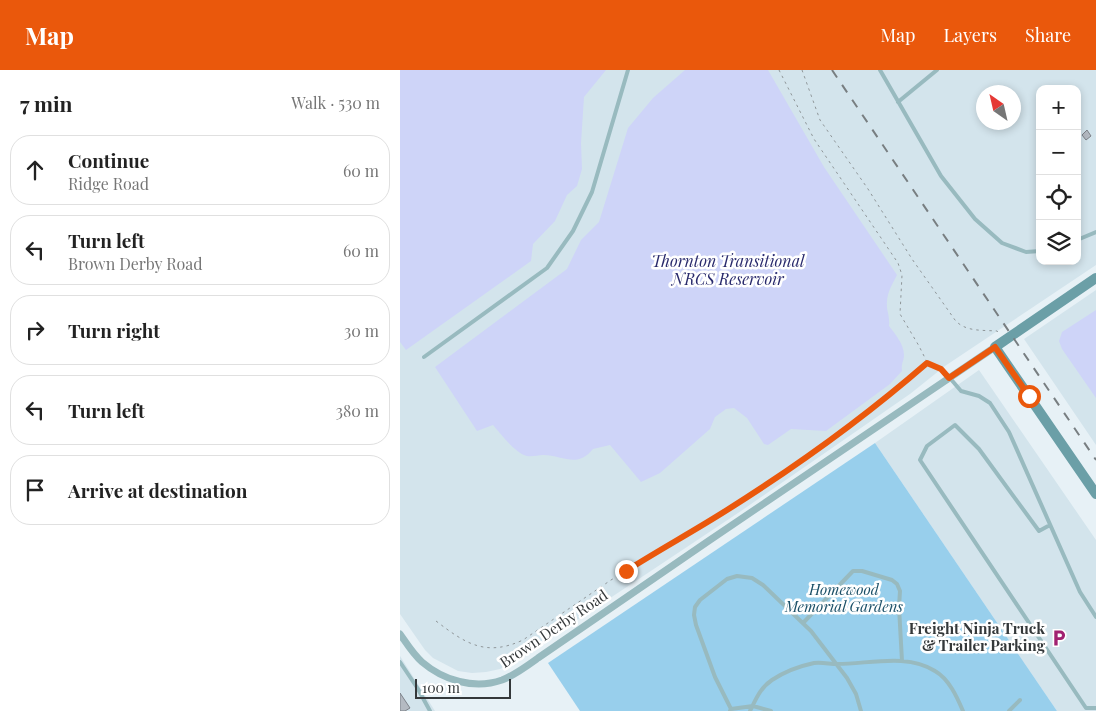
<!DOCTYPE html>
<html lang="en">
<head>
<meta charset="utf-8">
<style>
	:root { --surface:#fff; --page:#f2f2f2; --text:#222; --muted:#767676; --line:#e0e0e0; --accent:#ea580c }
	body { margin:0; font-family:"Playfair Display",serif; background:var(--page); color:var(--text) }
	.controls { position:absolute; right:15px; top:15px; display:grid; overflow:hidden; border-radius:10px; box-shadow:0 2px 8px #0003 }
	.controls button { width:45px; height:45px; display:grid; place-items:center; padding:0; border:0; border-bottom:1px solid var(--line); background:var(--surface); color:var(--text); font:25px sans-serif }
	.compass { position:absolute; left:576px; top:15px; width:45px; height:45px; border-radius:50%; background:var(--surface); box-shadow:0 2px 8px #0003; rotate:326deg }
	.scale { position:absolute; left:15px; bottom:12px; width:96px; box-sizing:border-box; padding-left:5px; border:2px solid #34383a; border-top:0; font-size:14px; line-height:18px; white-space:nowrap; color:#34383a; -webkit-text-stroke:4px #fff; paint-order:stroke }
	.stop { position:absolute; width:15px; height:15px; margin:-11px; border:4px solid #ea580c; border-radius:50%; background:#fff }
	.stop.end { background:#ea580c; border-color:#fff; box-shadow:0 1px 5px #0008 }
	.list { margin:0; padding:0; list-style:none }
	h2 { display:flex; justify-content:space-between; align-items:center; height:65px; margin:0; padding:0 20px; font-size:21px }
	h2 small { font-size:16px; font-weight:400; color:var(--muted) }
	.list li { display:grid; grid-template-columns:32px 1fr auto; gap:15px; align-items:center; box-sizing:border-box; height:70px; margin:0 10px 10px; padding:0 10px; border:1px solid var(--line); border-radius:20px }
	.list b { display:block; font-size:19px; white-space:nowrap }
	.list p { margin:0; font-size:16px; white-space:nowrap; color:var(--muted) }
	.list em { font-size:16px; font-style:normal; color:var(--muted) }
	.icon { flex:none; width:28px; height:28px; fill:none; stroke:currentColor; stroke-width:2; stroke-linecap:round; stroke-linejoin:round }
	.map { position:relative; flex:none; width:696px; height:641px; overflow:hidden }
	header { display:flex; align-items:center; gap:30px; box-sizing:border-box; height:70px; padding:0 25px; background:var(--accent); color:#fff }
	header strong { font-size:24px }
	nav { display:flex; gap:28px; margin-inline-start:auto; font-size:18px }
	main { display:flex }
	aside { flex:1; background:var(--surface) }
	.map>svg:first-child { display:block }
	.built { fill:#d3e4ec; fill-rule:evenodd }
	.green { fill:#98cfec }
	.water { fill:#ced4f8 }
	.building { fill:#b4bac2; stroke:#7d8289 }
	.lines { fill:none; stroke-linecap:round; stroke-linejoin:round }
	.path { stroke:#8f9699; stroke-width:1; stroke-dasharray:2.5 4; stroke-linecap:butt }
	.lane { stroke:#98babf; stroke-width:4 }
	.street { stroke:#98babf; stroke-width:7 }
	.secondary { stroke:#6b9fa7; stroke-width:10 }
	.rail { stroke:#787e81; stroke-width:2; stroke-dasharray:9 9; stroke-linecap:butt }
	.route { stroke:#ea580c; stroke-width:6 }
	.labels { text-anchor:middle; stroke-width:5; stroke-linejoin:round; paint-order:stroke }
	.park-label { font-size:15px; font-style:italic; fill:#1a4f67; stroke:#fff }
	.street-label { font-size:15px; fill:#34383a; stroke:#fff }
	.poi-label { font-size:15px; font-weight:bold; fill:#34383a; stroke:#fff; text-anchor:end }
	.water-label { font-size:16px; font-style:italic; fill:#292a6c; stroke:#fff }
</style>
</head>
<body>
<header>
<strong>Map</strong>
<nav><a>Map</a><a>Layers</a><a>Share</a></nav>
</header>
<main>
<aside>
<h2>7 min<small>Walk · 530 m</small></h2>
<ul class="list">
<li><svg class="icon" aria-label="ahead" viewBox="0 0 24 24"><path d="M12 20V5M6 11l6-6 6 6"/></svg><div><b>Continue</b><p>Ridge Road</p></div><em>60 m</em></li>
<li><svg class="icon" aria-label="left" viewBox="0 0 24 24"><path d="M17 20v-9H6M10 6l-5 5 5 5"/></svg><div><b>Turn left</b><p>Brown Derby Road</p></div><em>60 m</em></li>
<li><svg class="icon" aria-label="right" viewBox="0 0 24 24"><path d="M7 20v-9h11M14 6l5 5-5 5"/></svg><div><b>Turn right</b></div><em>30 m</em></li>
<li><svg class="icon" aria-label="left" viewBox="0 0 24 24"><path d="M17 20v-9H6M10 6l-5 5 5 5"/></svg><div><b>Turn left</b></div><em>380 m</em></li>
<li><svg class="icon" aria-label="arrive" viewBox="0 0 24 24"><path d="M6 21V4h12l-3 4 3 4H6"/></svg><div><b>Arrive at destination</b></div></li>
</ul>
</aside>
<div class="map">
<svg width="696" height="641" viewBox="0 0 696 641">
	<rect width="100%" height="100%" fill="#e7f1f6"/>
	<path class="built" d="M0,0H696V195L545,296L510,324L341,441L111,594L100,599L86,602L72,603L58,601L33,588L25,580L0,544ZM640,19H677V191H640ZM584,22H614V52H584Z
		M696,220V375L624,269Z
		M579,300L696,470V641H657L475,373Z
		M0,586L35,641H0Z"/>
	<path class="green" d="M475,373L657,641H180L148,593Z"/>
	<path class="water" d="M0,0H206L184,27L181,73L182,99L177,116L167,125L155,151L133,174L131,191L6,280L0,272Z
		M285,0H368L424,97L497,205C493,213 487,222 487,232C486,240 490,245 489,256C495,264 504,274 504,285C504,291 501,293 502,301L490,314L426,361L391,359L368,375L364,374L347,348L334,338L326,339L315,347L310,359L260,403L241,412L210,375L193,379C177,399 163,385 143,385C138,385 132,387 127,386C115,383 101,364 93,355L77,361L35,297L167,199L181,170L199,152L228,58L253,28Z
		M696,240V328L662,279L659,271L662,262Z"/>
	<path class="building" d="M687,60L691,66L686,70L682,65Z
		M0,623L10,638L5,641H0Z"/>
	<g class="lines">
		<path class="path" d="M379,0L414,69L498,193L502,205L500,244L519,276L527,292
			M402,0L420,50L468,119L512,189L555,250C565,262 583,260 597,261L600,264
			M36,551C66,574 86,587 123,570L211,510L327,440L371,411L477,336L527,293L541,299L545,303"/>
		<path class="lane" d="M480,0L541,106L575,149L602,173L626,182L640,181
			M498,32L537,0
			M677,170L696,162
			M24,287L147,198L173,161L192,122L228,0
			M549,307L561,321L579,326L590,333L609,362L680,522L696,547
			M650,455L639,461L579,379L555,355L527,376L520,390L686,638H696
			M403,553L453,501H462L492,510L497,514L500,521L499,537L502,591
			M0,592L18,619L30,641
			M330,641L331,639L353,636L371,641
			M332,641L315,607L296,555L294,545L295,537L300,530L327,509L337,506L352,508L363,515L411,561L447,608L456,624L461,641
			M350,641C356,629 360,618 372,610C384,602 400,596 414,593C422,592 430,594 437,594C469,594 507,583 535,601C549,609 557,627 563,641
			M609,641L620,630"/>
		<path class="street" d="M0,564C7,574 13,584 22,592C43,610 74,620 102,610C115,605 127,596 138,588L307,472L595,277"/>
		<path class="secondary" d="M696,208L595,277L696,424"/>
		<path class="rail" d="M432,0L696,390"/>
	</g>
	<g class="lines">
		<path class="route" d="M226,501C259,480 294,461 327,440C397,396 465,347 527,293L541,299L549,308L595,277L629,326"/>
	</g>
	<defs>
		<g id="parking-bare" transform="scale(1.35)"><path d="M-3.5-5.5H1a3.5 3.5 0 0 1 0 7H-1V5.5H-3.5ZM-1-3.4V-.6H.8a1.4 1.4 0 0 0 0-2.8Z" fill="#a12171" stroke="#fff" stroke-width="2.5" paint-order="stroke"/></g>
	</defs>
	<g fill-rule="evenodd">
		<use href="#parking-bare" x="659" y="568"/>
	</g>
	<g class="labels">
		<g class="park-label">
			<text x="444" y="525">Homewood<tspan x="444" dy="17">Memorial Gardens</tspan></text>
		</g>
		<g class="street-label">
			<text transform="translate(154 559) rotate(-34)" y="5">Brown Derby Road</text>
		</g>
		<g class="poi-label">
			<text x="645" y="564">Freight Ninja Truck<tspan x="645" dy="17">&amp; Trailer Parking</tspan></text>
		</g>
		<g class="water-label">
			<text x="328" y="197">Thornton Transitional<tspan x="328" dy="18">NRCS Reservoir</tspan></text>
		</g>
	</g>
</svg>
<div class="controls">
<button>+</button>
<button>−</button>
<button><svg class="icon" aria-label="locate" viewBox="0 0 24 24"><circle cx="12" cy="12" r="6"/><path d="M12 2v4M12 18v4M2 12h4M18 12h4"/></svg></button>
<button><svg class="icon" aria-label="layers" viewBox="0 0 24 24"><path d="M12 4l9 5-9 5-9-5zM3 14l9 5 9-5"/></svg></button>
</div>
<svg class="compass" viewBox="-18 -18 36 36"><path d="M0-13l5 13h-10z" fill="#e53935"/><path d="M0 13l5-13h-10z" fill="#767676"/></svg>
<div class="scale">100 m</div>
<div class="stop" style="left:629px;top:326px"></div>
<div class="stop end" style="left:226px;top:501px"></div>
</div>
</main>
</body>
</html>
